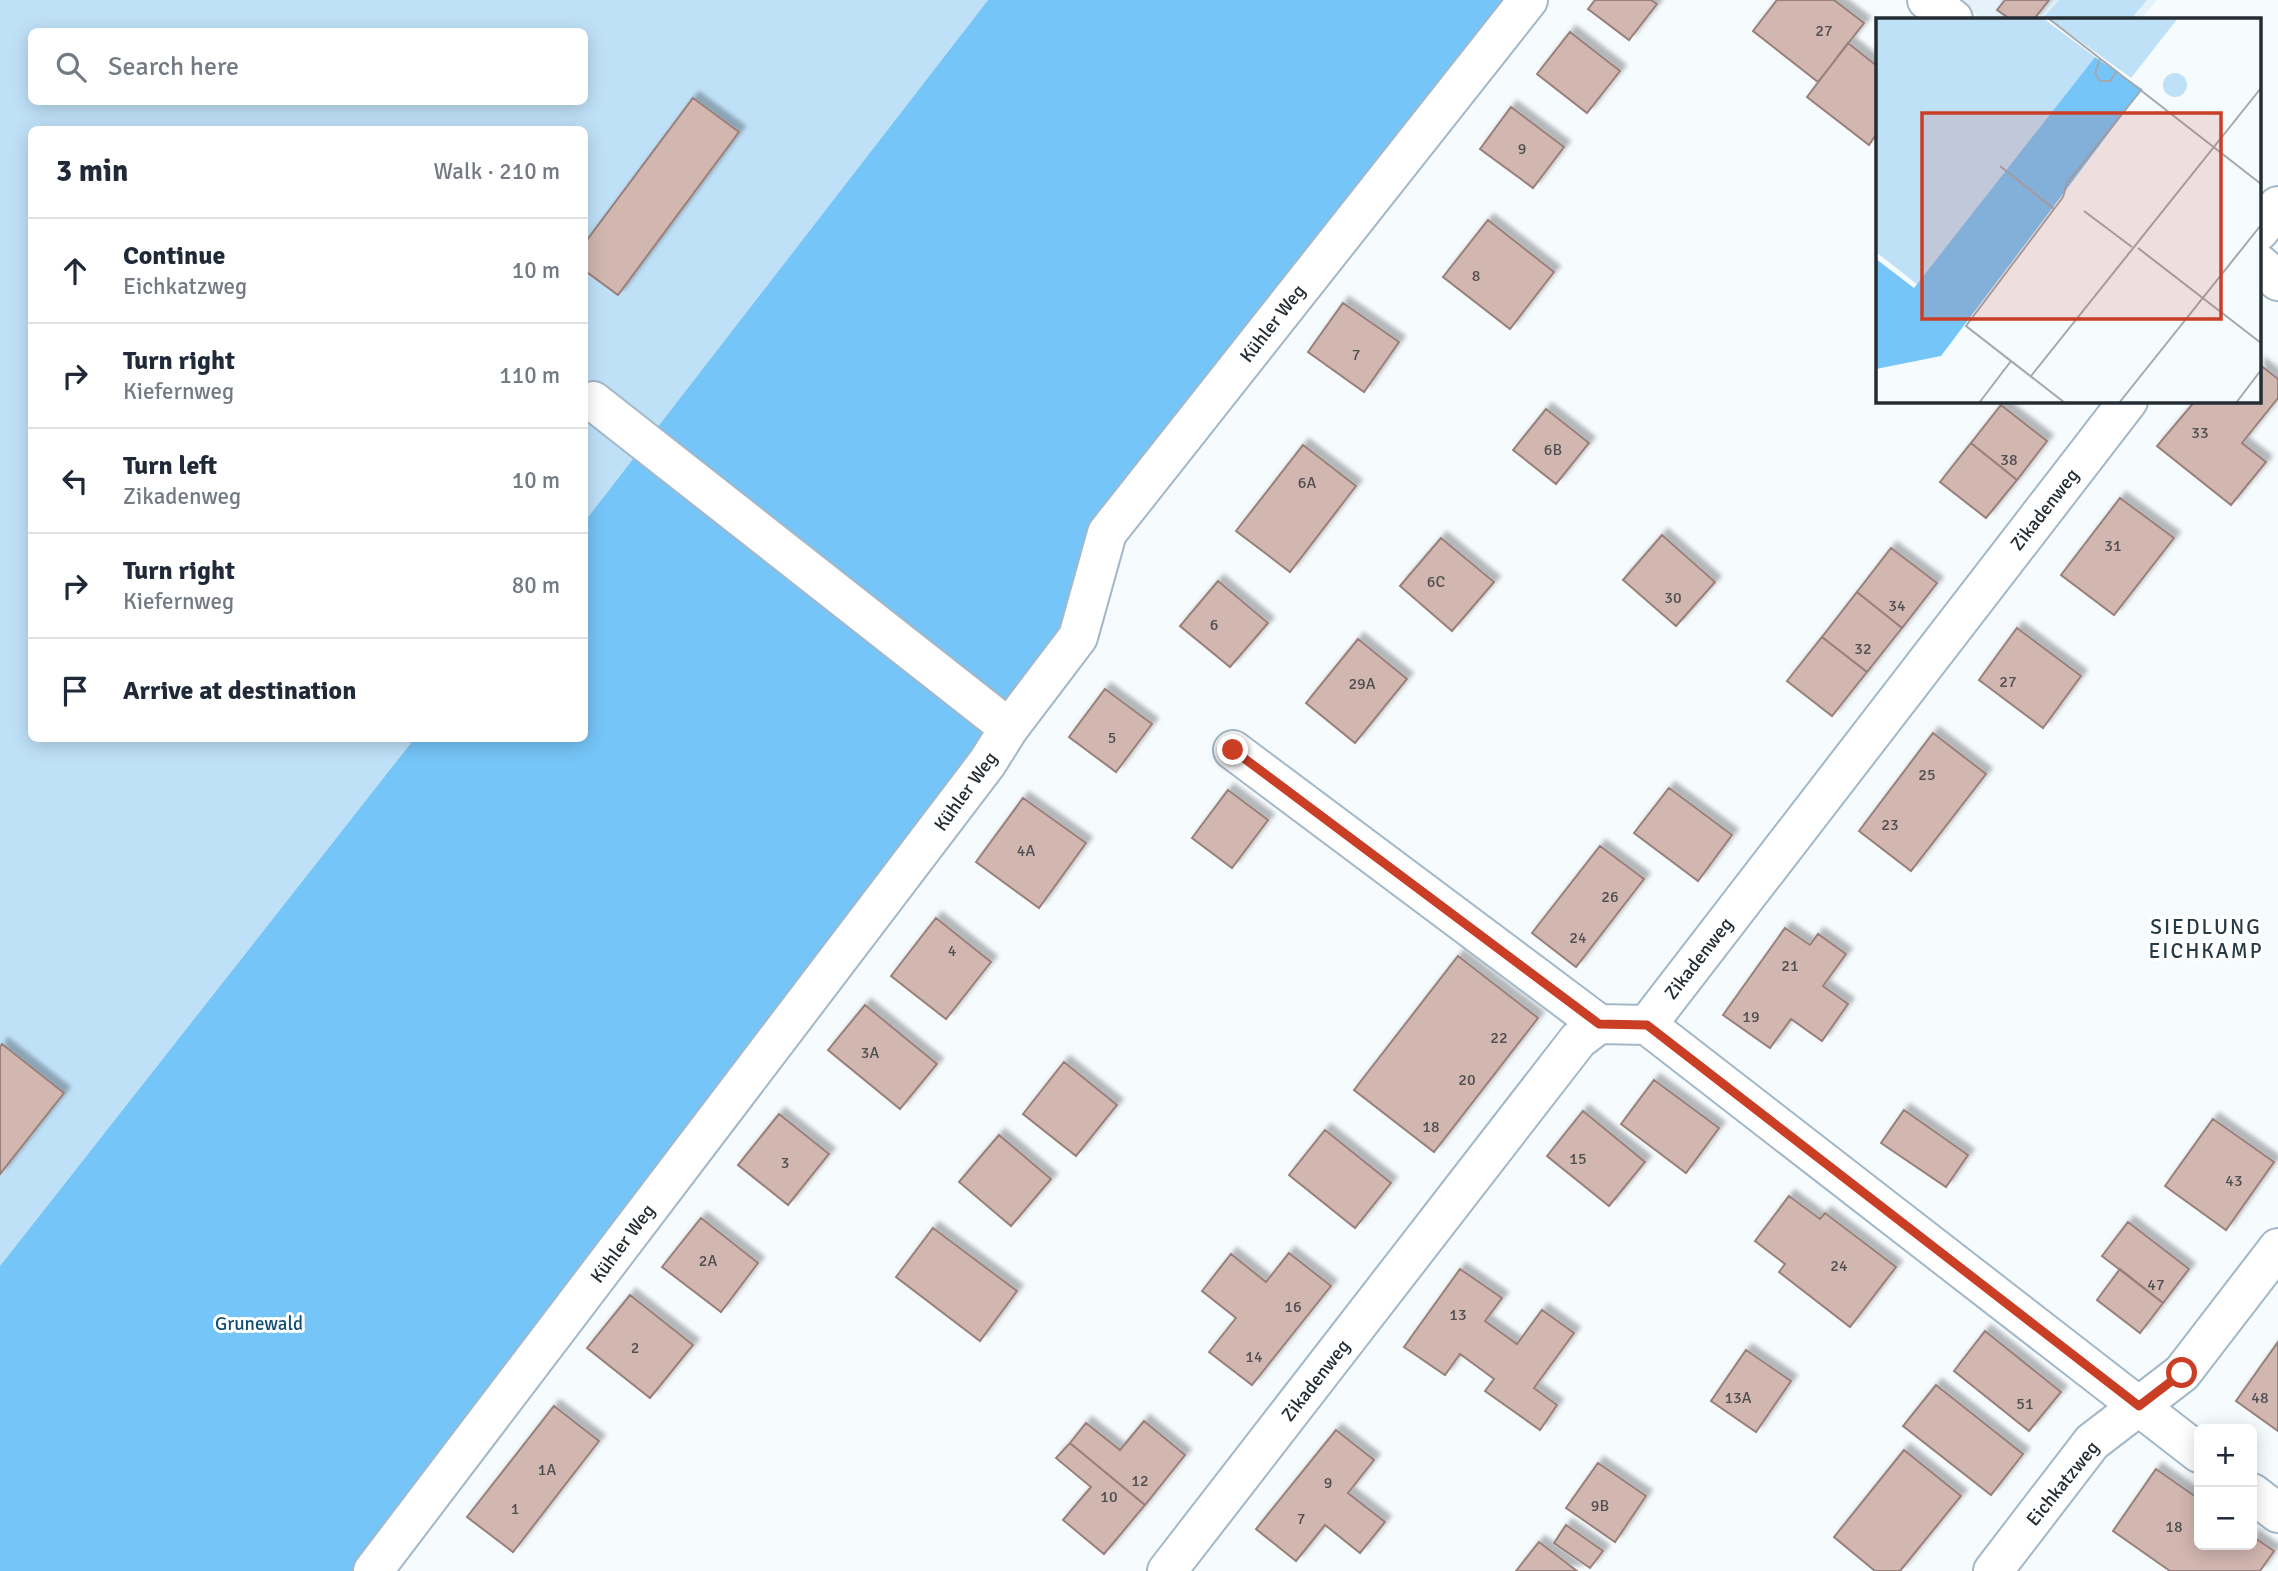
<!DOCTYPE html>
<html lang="en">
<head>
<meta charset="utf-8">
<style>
	:root { --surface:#fff; --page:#f2f2f3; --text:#1f2937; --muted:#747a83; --line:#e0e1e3 }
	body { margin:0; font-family:Signika,sans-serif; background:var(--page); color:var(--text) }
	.controls { position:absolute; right:21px; bottom:21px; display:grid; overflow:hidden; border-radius:10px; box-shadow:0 4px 18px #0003 }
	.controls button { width:63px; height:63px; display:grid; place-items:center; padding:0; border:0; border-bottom:2px solid var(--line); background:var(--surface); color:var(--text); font:35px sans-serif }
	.stop { position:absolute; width:21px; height:21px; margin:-16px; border:5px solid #c93e25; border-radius:50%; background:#fff }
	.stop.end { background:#c93e25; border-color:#fff; box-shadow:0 2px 7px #0008 }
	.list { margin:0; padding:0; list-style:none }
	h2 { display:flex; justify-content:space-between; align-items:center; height:91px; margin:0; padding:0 28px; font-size:30px }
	h2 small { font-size:23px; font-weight:400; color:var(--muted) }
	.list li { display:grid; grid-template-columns:46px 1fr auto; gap:21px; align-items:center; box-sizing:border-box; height:105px; padding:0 28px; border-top:2px solid var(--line) }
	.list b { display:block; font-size:26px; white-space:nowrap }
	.list p { margin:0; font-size:23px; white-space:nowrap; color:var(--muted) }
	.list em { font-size:23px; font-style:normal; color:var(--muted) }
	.icon { flex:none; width:38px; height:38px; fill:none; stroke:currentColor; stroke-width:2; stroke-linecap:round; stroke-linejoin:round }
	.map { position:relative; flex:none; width:2278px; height:1571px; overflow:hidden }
	.search { position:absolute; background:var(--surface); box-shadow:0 4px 18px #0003; left:28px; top:28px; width:560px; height:77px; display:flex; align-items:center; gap:18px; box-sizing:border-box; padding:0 24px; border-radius:10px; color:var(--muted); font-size:26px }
	.panel { position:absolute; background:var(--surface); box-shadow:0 4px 18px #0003; left:28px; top:126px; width:560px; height:616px; border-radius:10px }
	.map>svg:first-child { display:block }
	.built { fill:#e5f2fa }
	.green { fill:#bfe1f8; fill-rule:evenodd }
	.forest { fill:#76c5f8 }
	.building { fill:#d2b6b0; stroke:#9a807a; stroke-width:2; filter:url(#shadow) }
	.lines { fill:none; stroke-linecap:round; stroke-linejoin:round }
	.minor-casing { stroke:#a2b8c8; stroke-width:42 }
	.minor { stroke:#fff; stroke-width:38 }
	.route { stroke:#c93e25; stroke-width:9 }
	.labels { text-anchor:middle; stroke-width:6; stroke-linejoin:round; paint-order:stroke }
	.number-label { font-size:16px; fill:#504f52 }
	.street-label { font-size:19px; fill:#242d33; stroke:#fff }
	.park-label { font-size:19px; fill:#115071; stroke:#fff }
	.neighbourhood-label { font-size:21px; letter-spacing:2px; fill:#263a46; stroke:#fff }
	.inset-road { fill:none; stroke:#a2a9ad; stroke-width:2 }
	.view { fill:#c93e25; fill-opacity:0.15; stroke:#c93e25; stroke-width:3.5 }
	.inset-edge { fill:none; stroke:#242d33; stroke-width:3.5 }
</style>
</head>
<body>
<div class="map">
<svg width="2278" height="1571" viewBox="0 0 2278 1571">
	<defs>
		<filter id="shadow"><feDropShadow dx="6" dy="-6" stdDeviation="2" flood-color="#0004"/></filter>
	</defs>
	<rect width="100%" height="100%" fill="#f6fbfe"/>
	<path class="built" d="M1958,0H2157L2141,19H1982Z"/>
	<path class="green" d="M0,0H988L585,521L584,130H32V738L414,739L0,1266ZM32,32H584V102H32Z
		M2059,0H2147L2131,19H2042Z"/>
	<path class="forest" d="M988,0H1527L1107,533L1078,637L373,1571H0V1266L414,739L584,738L585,521Z"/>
	<path class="building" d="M1595,0H1651L1657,4L1629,40L1588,9Z
		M1777,0H1834L1864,23L1818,82L1753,31Z
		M2005,0H2049L2034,19H2010L1997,10Z
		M1570,32L1620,71L1587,113L1537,74Z
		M1848,43L1877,66V133L1869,145L1807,97Z
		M693,98L739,132L618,295L584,270V244Z
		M1511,107L1564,147L1533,188L1480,149Z
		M1488,220L1554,272L1510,329L1443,277Z
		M1343,303L1399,342L1364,392L1308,352Z
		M2259,364L2278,379V398L2242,443L2266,462L2231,505L2157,446L2195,401H2259Z
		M2001,405L2047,441L2017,480L1971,443Z
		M1546,409L1589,443L1556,484L1513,450Z
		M1971,443L2017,480L1986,518L1940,482Z
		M1303,445L1356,486L1290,572L1236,531Z
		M2120,498L2174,538L2114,615L2061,575Z
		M1662,535L1715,582L1676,626L1623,580Z
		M1441,538L1494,582L1452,631L1400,586Z
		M1891,548L1937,583L1902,628L1857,592Z
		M1218,581L1268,623L1230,667L1180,626Z
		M1857,592L1902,628L1867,672L1822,637Z
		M2017,628L2081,676L2043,728L1979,680Z
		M1822,637L1867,672L1832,716L1787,681Z
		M1358,639L1407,679L1355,743L1306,703Z
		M1105,689L1152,724L1116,772L1069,737Z
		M1933,733L1986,774L1911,871L1859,831Z
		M1669,788L1732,835L1698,881L1634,833Z
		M1228,790L1268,820L1232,868L1192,838Z
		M1023,798L1086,843L1039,908L976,862Z
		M1600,846L1644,879L1576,967L1532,933Z
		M936,918L991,962L946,1019L891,976Z
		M1785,928L1810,945L1818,934L1846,954L1823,986L1848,1004L1822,1041L1791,1019L1770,1048L1723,1015Z
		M1458,956L1538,1018L1434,1152L1354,1090Z
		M865,1005L937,1064L900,1109L828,1050Z
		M2,1044L64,1093L0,1174V1047Z
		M1064,1062L1117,1105L1076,1156L1023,1114Z
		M1654,1080L1719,1128L1686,1173L1621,1124Z
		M1904,1110L1968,1155L1946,1187L1881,1143Z
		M1583,1111L1645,1162L1609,1206L1547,1156Z
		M779,1114L829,1154L788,1205L738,1165Z
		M2213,1119L2274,1162L2226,1230L2165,1186Z
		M1325,1130L1391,1183L1355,1228L1289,1175Z
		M999,1135L1051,1179L1011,1226L959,1182Z
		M1789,1196L1820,1219L1825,1213L1896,1267L1850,1327L1779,1272L1785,1264L1755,1241Z
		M701,1218L758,1263L721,1312L662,1267Z
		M2128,1222L2189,1269L2163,1303L2102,1256Z
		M933,1228L1017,1291L980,1341L896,1277Z
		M1289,1253L1331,1286L1252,1385L1209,1352L1236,1318L1202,1291L1231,1254L1266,1282Z
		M1460,1269L1502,1298L1485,1321L1517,1344L1542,1310L1574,1333L1534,1388L1557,1405L1540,1430L1485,1391L1494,1379L1460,1354L1445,1375L1404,1347Z
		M2120,1269L2163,1303L2140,1333L2097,1300Z
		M630,1295L693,1345L650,1398L587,1348Z
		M1985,1331L2061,1392L2029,1431L1954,1371Z
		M2278,1342V1431L2236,1401Z
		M1746,1350L1791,1381L1756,1432L1711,1401Z
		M1936,1385L2023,1454L1991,1495L1903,1426Z
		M554,1406L599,1441L513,1552L467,1517Z
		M1144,1421L1185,1455L1145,1505L1070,1443L1086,1423L1120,1450Z
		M1336,1430L1374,1460L1348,1493L1385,1522L1360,1553L1325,1525L1296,1561L1256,1529Z
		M1070,1443L1145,1505L1104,1554L1063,1520L1091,1487L1056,1458Z
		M1904,1450L1961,1496L1900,1571H1875L1834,1537Z
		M1598,1463L1646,1496L1615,1542L1566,1508Z
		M2156,1469L2199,1499V1545H2252V1536L2274,1551L2260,1571H2170L2113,1531Z
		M1566,1525L1603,1551L1590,1568L1554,1543Z
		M1539,1542L1577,1571H1516Z"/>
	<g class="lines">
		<g class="minor-casing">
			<path id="minor" d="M1927,0L1953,19
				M2259,231L2278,206
				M2259,264L2278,281
				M593,401L1009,728
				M1233,750L1599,1024
				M1647,1025L2199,1453
				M2252,1493L2278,1513
				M373,1571L987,763L1009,728L1078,637L1107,533L1528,0
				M1167,1571L1578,1040L1599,1024L1647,1025L2128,401
				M1993,1571L2092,1442L2182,1373L2278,1248"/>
		</g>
		<use href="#minor" class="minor"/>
	</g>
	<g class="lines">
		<path class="route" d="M1233,750L1599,1024L1647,1025L2139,1406L2182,1373"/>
	</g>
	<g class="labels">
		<g class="number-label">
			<text x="1824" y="36">27</text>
			<text x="1522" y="154">9</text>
			<text x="1476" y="281">8</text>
			<text x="1356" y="360">7</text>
			<text x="2200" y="438">33</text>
			<text x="1553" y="455">6B</text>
			<text x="2009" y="465">38</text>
			<text x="1307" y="488">6A</text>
			<text x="2113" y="551">31</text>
			<text x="1436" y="587">6C</text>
			<text x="1673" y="603">30</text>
			<text x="1897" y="611">34</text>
			<text x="1214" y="630">6</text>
			<text x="1863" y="654">32</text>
			<text x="2008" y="687">27</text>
			<text x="1362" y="689">29A</text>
			<text x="1112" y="743">5</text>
			<text x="1927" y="780">25</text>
			<text x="1890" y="830">23</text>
			<text x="1026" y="856">4A</text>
			<text x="1610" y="902">26</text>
			<text x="1578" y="943">24</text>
			<text x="952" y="956">4</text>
			<text x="1790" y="971">21</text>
			<text x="1751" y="1022">19</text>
			<text x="1499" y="1043">22</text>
			<text x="870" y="1058">3A</text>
			<text x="1467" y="1085">20</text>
			<text x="1431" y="1132">18</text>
			<text x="1578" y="1164">15</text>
			<text x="785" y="1168">3</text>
			<text x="2234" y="1186">43</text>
			<text x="708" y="1266">2A</text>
			<text x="1839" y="1271">24</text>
			<text x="2156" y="1290">47</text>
			<text x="1293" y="1312">16</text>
			<text x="1458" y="1320">13</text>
			<text x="635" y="1353">2</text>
			<text x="1254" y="1362">14</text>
			<text x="1738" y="1403">13A</text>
			<text x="2260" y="1403">48</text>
			<text x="2025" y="1409">51</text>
			<text x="547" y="1475">1A</text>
			<text x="1140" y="1486">12</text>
			<text x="1328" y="1488">9</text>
			<text x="1109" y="1502">10</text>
			<text x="1600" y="1511">9B</text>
			<text x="515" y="1514">1</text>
			<text x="1301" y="1524">7</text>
			<text x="2174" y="1532">18</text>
		</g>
		<g class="street-label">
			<text transform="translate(1272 323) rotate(-52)" y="7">Kühler Weg</text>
			<text transform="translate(2044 509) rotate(-52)" y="7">Zikadenweg</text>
			<text transform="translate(965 791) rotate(-54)" y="7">Kühler Weg</text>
			<text transform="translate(1698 958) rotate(-52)" y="7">Zikadenweg</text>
			<text transform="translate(622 1243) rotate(-53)" y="7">Kühler Weg</text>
			<text transform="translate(1315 1380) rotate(-52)" y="7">Zikadenweg</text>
			<text transform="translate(2062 1483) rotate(-51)" y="7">Eichkatzweg</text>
		</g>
		<g class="park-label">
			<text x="259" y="1330">Grunewald</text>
		</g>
		<g class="neighbourhood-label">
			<text x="2206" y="934">SIEDLUNG<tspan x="2206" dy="24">EICHKAMP</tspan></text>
		</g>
	</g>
	<g transform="translate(1876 18)">
		<rect width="385" height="385" fill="#f6fbfe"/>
		<path d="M0,0H167L219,39L42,267L0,234ZM172,0H302L255,60ZM287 67a12 12 0 1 1 24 0a12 12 0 1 1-24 0Z" fill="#bfe1f8"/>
		<path d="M219,39L266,71L65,338L0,351V241L38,270Z" fill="#76c5f8"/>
		<path class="inset-road" d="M172,0L385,166M224,41L219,55L224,63H234L240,54M124,148L178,191M208,193L256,229M262,230L385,325M155,358L385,70M103,385L135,343M189,385L90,308L187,179L191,165L266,71M243,385L385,207M360,385L385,352"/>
		<path class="view" d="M46,95H345V301H46Z"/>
		<rect width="385" height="385" class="inset-edge"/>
	</g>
</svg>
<div class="controls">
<button>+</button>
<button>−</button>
</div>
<div class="stop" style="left:2182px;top:1373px"></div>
<div class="stop end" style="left:1233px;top:750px"></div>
<div class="search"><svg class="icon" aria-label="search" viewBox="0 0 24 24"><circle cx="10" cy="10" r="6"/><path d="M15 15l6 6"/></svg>Search here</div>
<section class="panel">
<h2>3 min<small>Walk · 210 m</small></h2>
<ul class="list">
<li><svg class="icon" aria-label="ahead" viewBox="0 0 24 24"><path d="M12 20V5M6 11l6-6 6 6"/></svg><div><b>Continue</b><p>Eichkatzweg</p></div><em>10 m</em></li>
<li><svg class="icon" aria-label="right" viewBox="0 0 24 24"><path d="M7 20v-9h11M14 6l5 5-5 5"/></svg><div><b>Turn right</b><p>Kiefernweg</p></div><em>110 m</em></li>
<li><svg class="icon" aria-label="left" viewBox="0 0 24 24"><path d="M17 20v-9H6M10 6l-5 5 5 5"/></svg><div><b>Turn left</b><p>Zikadenweg</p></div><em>10 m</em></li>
<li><svg class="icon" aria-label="right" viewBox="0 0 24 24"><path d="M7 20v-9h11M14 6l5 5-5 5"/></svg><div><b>Turn right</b><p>Kiefernweg</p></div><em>80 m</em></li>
<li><svg class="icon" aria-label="arrive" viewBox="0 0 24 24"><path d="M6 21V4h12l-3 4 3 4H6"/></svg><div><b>Arrive at destination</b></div></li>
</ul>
</section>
</div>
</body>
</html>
